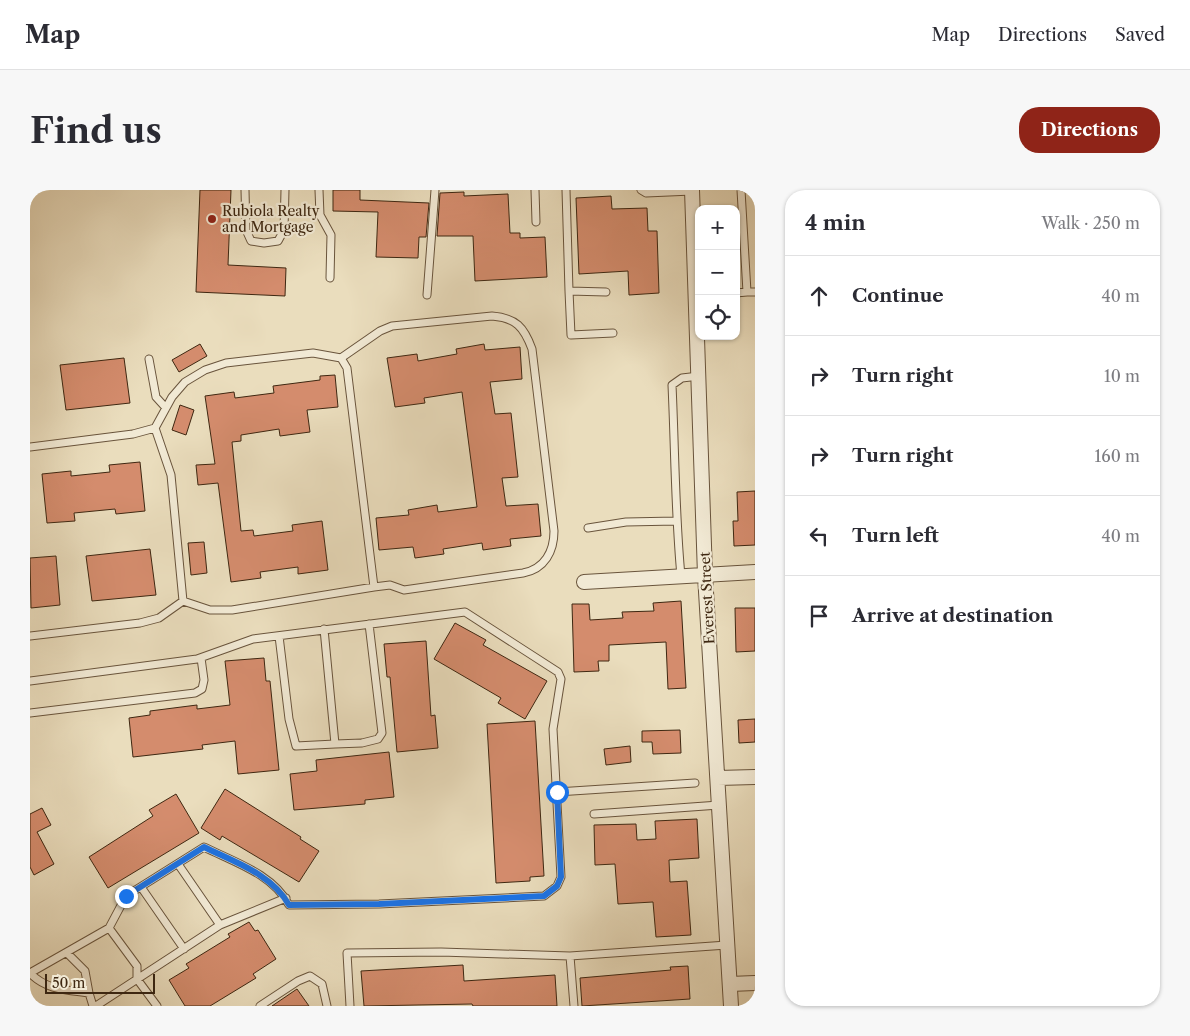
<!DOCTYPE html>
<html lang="en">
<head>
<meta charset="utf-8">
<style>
	:root { --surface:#fff; --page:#f7f7f7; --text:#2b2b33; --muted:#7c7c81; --line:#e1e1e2; --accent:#8f2418 }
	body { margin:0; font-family:"Libre Caslon Text",serif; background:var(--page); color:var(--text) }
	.controls { position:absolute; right:15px; top:15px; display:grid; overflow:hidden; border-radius:10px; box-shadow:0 1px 4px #0004 }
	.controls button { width:45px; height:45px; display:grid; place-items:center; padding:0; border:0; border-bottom:1px solid var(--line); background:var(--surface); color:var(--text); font:25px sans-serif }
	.scale { position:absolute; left:15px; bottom:12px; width:110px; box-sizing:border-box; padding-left:5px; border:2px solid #3e2711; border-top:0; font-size:14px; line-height:18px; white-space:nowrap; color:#3e2711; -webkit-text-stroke:4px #f1e9d4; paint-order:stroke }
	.stop { position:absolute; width:15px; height:15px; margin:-11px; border:4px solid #1a73e8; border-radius:50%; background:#fff }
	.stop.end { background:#1a73e8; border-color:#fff; box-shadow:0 1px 5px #0008 }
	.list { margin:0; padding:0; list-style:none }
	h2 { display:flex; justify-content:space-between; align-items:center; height:65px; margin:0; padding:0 20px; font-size:21px }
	h2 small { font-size:16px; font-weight:400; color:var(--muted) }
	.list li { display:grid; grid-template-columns:32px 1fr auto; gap:15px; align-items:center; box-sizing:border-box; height:80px; padding:0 20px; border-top:1px solid var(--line) }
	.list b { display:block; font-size:19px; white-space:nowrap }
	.list em { font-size:16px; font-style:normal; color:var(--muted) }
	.icon { flex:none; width:28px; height:28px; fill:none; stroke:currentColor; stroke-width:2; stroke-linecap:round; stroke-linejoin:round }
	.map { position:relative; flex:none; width:725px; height:816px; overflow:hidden; border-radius:20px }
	header { display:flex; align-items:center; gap:30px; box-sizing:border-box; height:70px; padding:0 25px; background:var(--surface); border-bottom:1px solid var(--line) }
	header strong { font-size:24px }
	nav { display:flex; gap:28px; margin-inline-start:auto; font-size:18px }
	.intro { display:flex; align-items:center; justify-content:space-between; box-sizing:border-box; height:120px; padding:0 30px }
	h1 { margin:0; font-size:35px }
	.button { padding:12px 22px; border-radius:20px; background:var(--accent); color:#fff; font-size:18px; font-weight:700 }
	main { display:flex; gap:30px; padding:0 30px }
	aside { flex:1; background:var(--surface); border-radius:20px; box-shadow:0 1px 4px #0004 }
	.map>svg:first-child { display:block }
	.building { fill:#d48c6d; stroke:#3e2711 }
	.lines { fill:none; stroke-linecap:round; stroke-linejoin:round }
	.service-casing { stroke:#69543c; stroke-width:9 }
	.minor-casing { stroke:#69543c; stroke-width:16 }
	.service { stroke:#f1e9d4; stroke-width:7 }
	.minor { stroke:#f1e9d4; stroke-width:14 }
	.route { stroke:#1a73e8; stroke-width:6 }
	.poi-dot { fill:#8f2418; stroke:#f1e9d4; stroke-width:2 }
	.labels { text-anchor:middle; stroke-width:4.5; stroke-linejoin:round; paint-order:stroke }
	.poi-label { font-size:14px; fill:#3e2711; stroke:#f1e9d4; text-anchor:start }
	.street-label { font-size:14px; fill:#3e2711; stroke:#f1e9d4 }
</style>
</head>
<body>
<header>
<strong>Map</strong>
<nav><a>Map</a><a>Directions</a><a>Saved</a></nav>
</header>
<div class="intro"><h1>Find us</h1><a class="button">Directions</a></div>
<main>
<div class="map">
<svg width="725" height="816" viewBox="0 0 725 816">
	<rect width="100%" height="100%" fill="#eaddbd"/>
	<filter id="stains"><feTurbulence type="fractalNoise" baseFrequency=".004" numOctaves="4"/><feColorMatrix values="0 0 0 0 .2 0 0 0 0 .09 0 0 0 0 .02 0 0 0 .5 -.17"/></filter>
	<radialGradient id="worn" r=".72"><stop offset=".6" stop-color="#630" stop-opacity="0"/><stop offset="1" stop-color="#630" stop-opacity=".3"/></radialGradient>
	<path class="building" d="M170,0H201L198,75L256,78L255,106L166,102Z
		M303,0H330V10L399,13L396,47H389L388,68L346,67L348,22L303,21Z
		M434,2V6L478,4L480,43H490V48L515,47L517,87L445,91L443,46H407L410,3Z
		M581,6L582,19L617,18L618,41H627L629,103L599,105L598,81L549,84L546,8Z
		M170,154L177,166L149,182L142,170Z
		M454,154L455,160L490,157L492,189L460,192L465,224L481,223L488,287L472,288L476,316L508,314L511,346L480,349L481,356L453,360L452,353L413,359L414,364L385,368L383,357L349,360L346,328L379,325L378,320L407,315L408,322L447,317L432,202L394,208L395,213L365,217L357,168L387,164L388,171L427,164L426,159Z
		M94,168L100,213L36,220L30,175Z
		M305,185L308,217L277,220L280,242L250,246L249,239L211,245V251L202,252L211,341L223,340L224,346L263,341L262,335L292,331L298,380L268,384V377L230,382L231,388L201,392L188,293L168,295L166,275L185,274L175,206L204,202L205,208L244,203L243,196L290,190V186Z
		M150,215L164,220L156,245L142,240Z
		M110,272L115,321L86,324L85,319L44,323L45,331L17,333L12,284L41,281V286L80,282L79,275Z
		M725,301V355L704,356L703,331H708L707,302Z
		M174,352L177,383L161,385L158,353Z
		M120,359L126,405L62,411L56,366Z
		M26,366L30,415L1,418L0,368Z
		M651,411L656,498L638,499L636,452L579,455V471H568L569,481L544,482L542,414H559L560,430L593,428L592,422L624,421L623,413Z
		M705,418H725V461L706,462Z
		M425,433L456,450L453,455L517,491L495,529L468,513L471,508L404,469Z
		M396,451L401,526L405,525L408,558L367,562L360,487H357L354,454Z
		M234,468L236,491H240L249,580L208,584L205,551L172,555L173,559L103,567L99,528L120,525V521L167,515V519L200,515L195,471Z
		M725,529V552L709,553L708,530Z
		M505,531L514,686L500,687V691L466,693L457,534Z
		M650,540L651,563L623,564L622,552H612V541Z
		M600,556L601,572L576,575L574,559Z
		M359,562L364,607L335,610V614L264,620L260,584L287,581L286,570Z
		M195,599L271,647L270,649L289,661L269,692L192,646L190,650L171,638Z
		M146,604L169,643L78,698L59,667L123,626L119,620Z
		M12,618L21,635L7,642L24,674L4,685L0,677V624Z
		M667,629L669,668L639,670L640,692L657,691L661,745L626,747L623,712L588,714L585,674L565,675L564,635L606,634L607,650L626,649L625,631Z
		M219,732L225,741L228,740L246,769L223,784L226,788L180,816H155L139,790L159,778L156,774L200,747L198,744Z
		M433,775L434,791L525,785L527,816H443L442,814L334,816L331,781Z
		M658,776L660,809L552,816L550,788L641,780L640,777Z
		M267,799L279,816H242Z"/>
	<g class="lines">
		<g class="service-casing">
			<path id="service" d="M215,0L216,40L221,51L234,53L248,51L254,40L255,0
				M289,0L290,25L301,45L300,88
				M505,0L506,32
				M536,0L539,101
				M611,0L616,3L662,1
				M576,102L539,101L541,145L583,143
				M717,102H725
				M706,103L717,102L711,0
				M397,105L405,0
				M311,168L350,141L362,136L462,126C486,128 494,137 502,159L524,341C524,361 515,379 493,383L374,400L360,395L344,397
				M119,169L126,207L136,218
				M125,238L141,285L153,411
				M0,257L103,244L125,238L142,207L155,192L175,180L196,173L283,163L311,168L317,178L344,397L202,420H180L153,411L129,428L110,433L0,446
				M558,338L596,332L646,331
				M651,386C645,323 645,259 642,195L652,188L669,186
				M294,439L305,554L332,553L348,549L352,543L339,434
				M249,446L259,529L266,556L305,554
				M0,491L167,469L223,449L435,422L528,482L531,489L523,539L531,687L527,696L514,706L349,714L259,715C243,684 204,672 174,657L96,706L79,738L0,783
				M0,523L165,503L172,499L174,490L171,468
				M527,602L665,593
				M564,624L689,615
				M148,674L190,735
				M111,697L154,759
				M79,738L107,776V789L127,816
				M37,763L55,781L59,803
				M540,766L697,755
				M0,783C16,800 37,800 59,803L63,816
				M66,816L190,735L256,708
				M230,816L268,791L280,786L292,794L297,816
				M320,816L317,763L411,762L540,766L544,816"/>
		</g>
		<g class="minor-casing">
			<path id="minor" d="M662,0L675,385L701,816
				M554,392L725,382
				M688,588L725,587
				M700,794L725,793"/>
		</g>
		<use href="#service" class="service"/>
		<use href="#minor" class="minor"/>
	</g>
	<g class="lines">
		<path class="route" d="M96,706L174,657C204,672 242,684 259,715L349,714L514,706L527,696L531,687L527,602"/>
	</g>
	<circle class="poi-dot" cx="182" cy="29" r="5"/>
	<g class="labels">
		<g class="poi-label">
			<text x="192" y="26">Rubiola Realty<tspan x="192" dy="16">and Mortgage</tspan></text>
		</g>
		<g class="street-label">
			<text transform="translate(677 408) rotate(-93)" y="5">Everest Street</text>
		</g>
	</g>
	<rect width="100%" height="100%" filter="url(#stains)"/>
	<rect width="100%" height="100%" fill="url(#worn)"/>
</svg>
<div class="controls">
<button>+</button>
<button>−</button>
<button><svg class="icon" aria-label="locate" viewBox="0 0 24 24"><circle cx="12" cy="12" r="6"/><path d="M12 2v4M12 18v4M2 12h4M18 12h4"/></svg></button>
</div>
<div class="scale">50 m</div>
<div class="stop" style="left:527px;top:602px"></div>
<div class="stop end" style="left:96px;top:706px"></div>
</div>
<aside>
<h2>4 min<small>Walk · 250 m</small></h2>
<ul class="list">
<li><svg class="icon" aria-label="ahead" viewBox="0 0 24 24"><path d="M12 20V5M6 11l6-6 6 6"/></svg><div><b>Continue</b></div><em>40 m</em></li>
<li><svg class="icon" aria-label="right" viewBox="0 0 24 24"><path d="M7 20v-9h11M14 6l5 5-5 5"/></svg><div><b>Turn right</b></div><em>10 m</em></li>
<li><svg class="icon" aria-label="right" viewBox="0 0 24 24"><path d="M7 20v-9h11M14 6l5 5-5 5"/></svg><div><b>Turn right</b></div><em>160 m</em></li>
<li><svg class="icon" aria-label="left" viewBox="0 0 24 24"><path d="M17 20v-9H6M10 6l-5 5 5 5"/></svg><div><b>Turn left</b></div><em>40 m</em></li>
<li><svg class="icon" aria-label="arrive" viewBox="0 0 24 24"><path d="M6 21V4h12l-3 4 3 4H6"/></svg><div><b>Arrive at destination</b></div></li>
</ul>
</aside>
</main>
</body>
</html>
